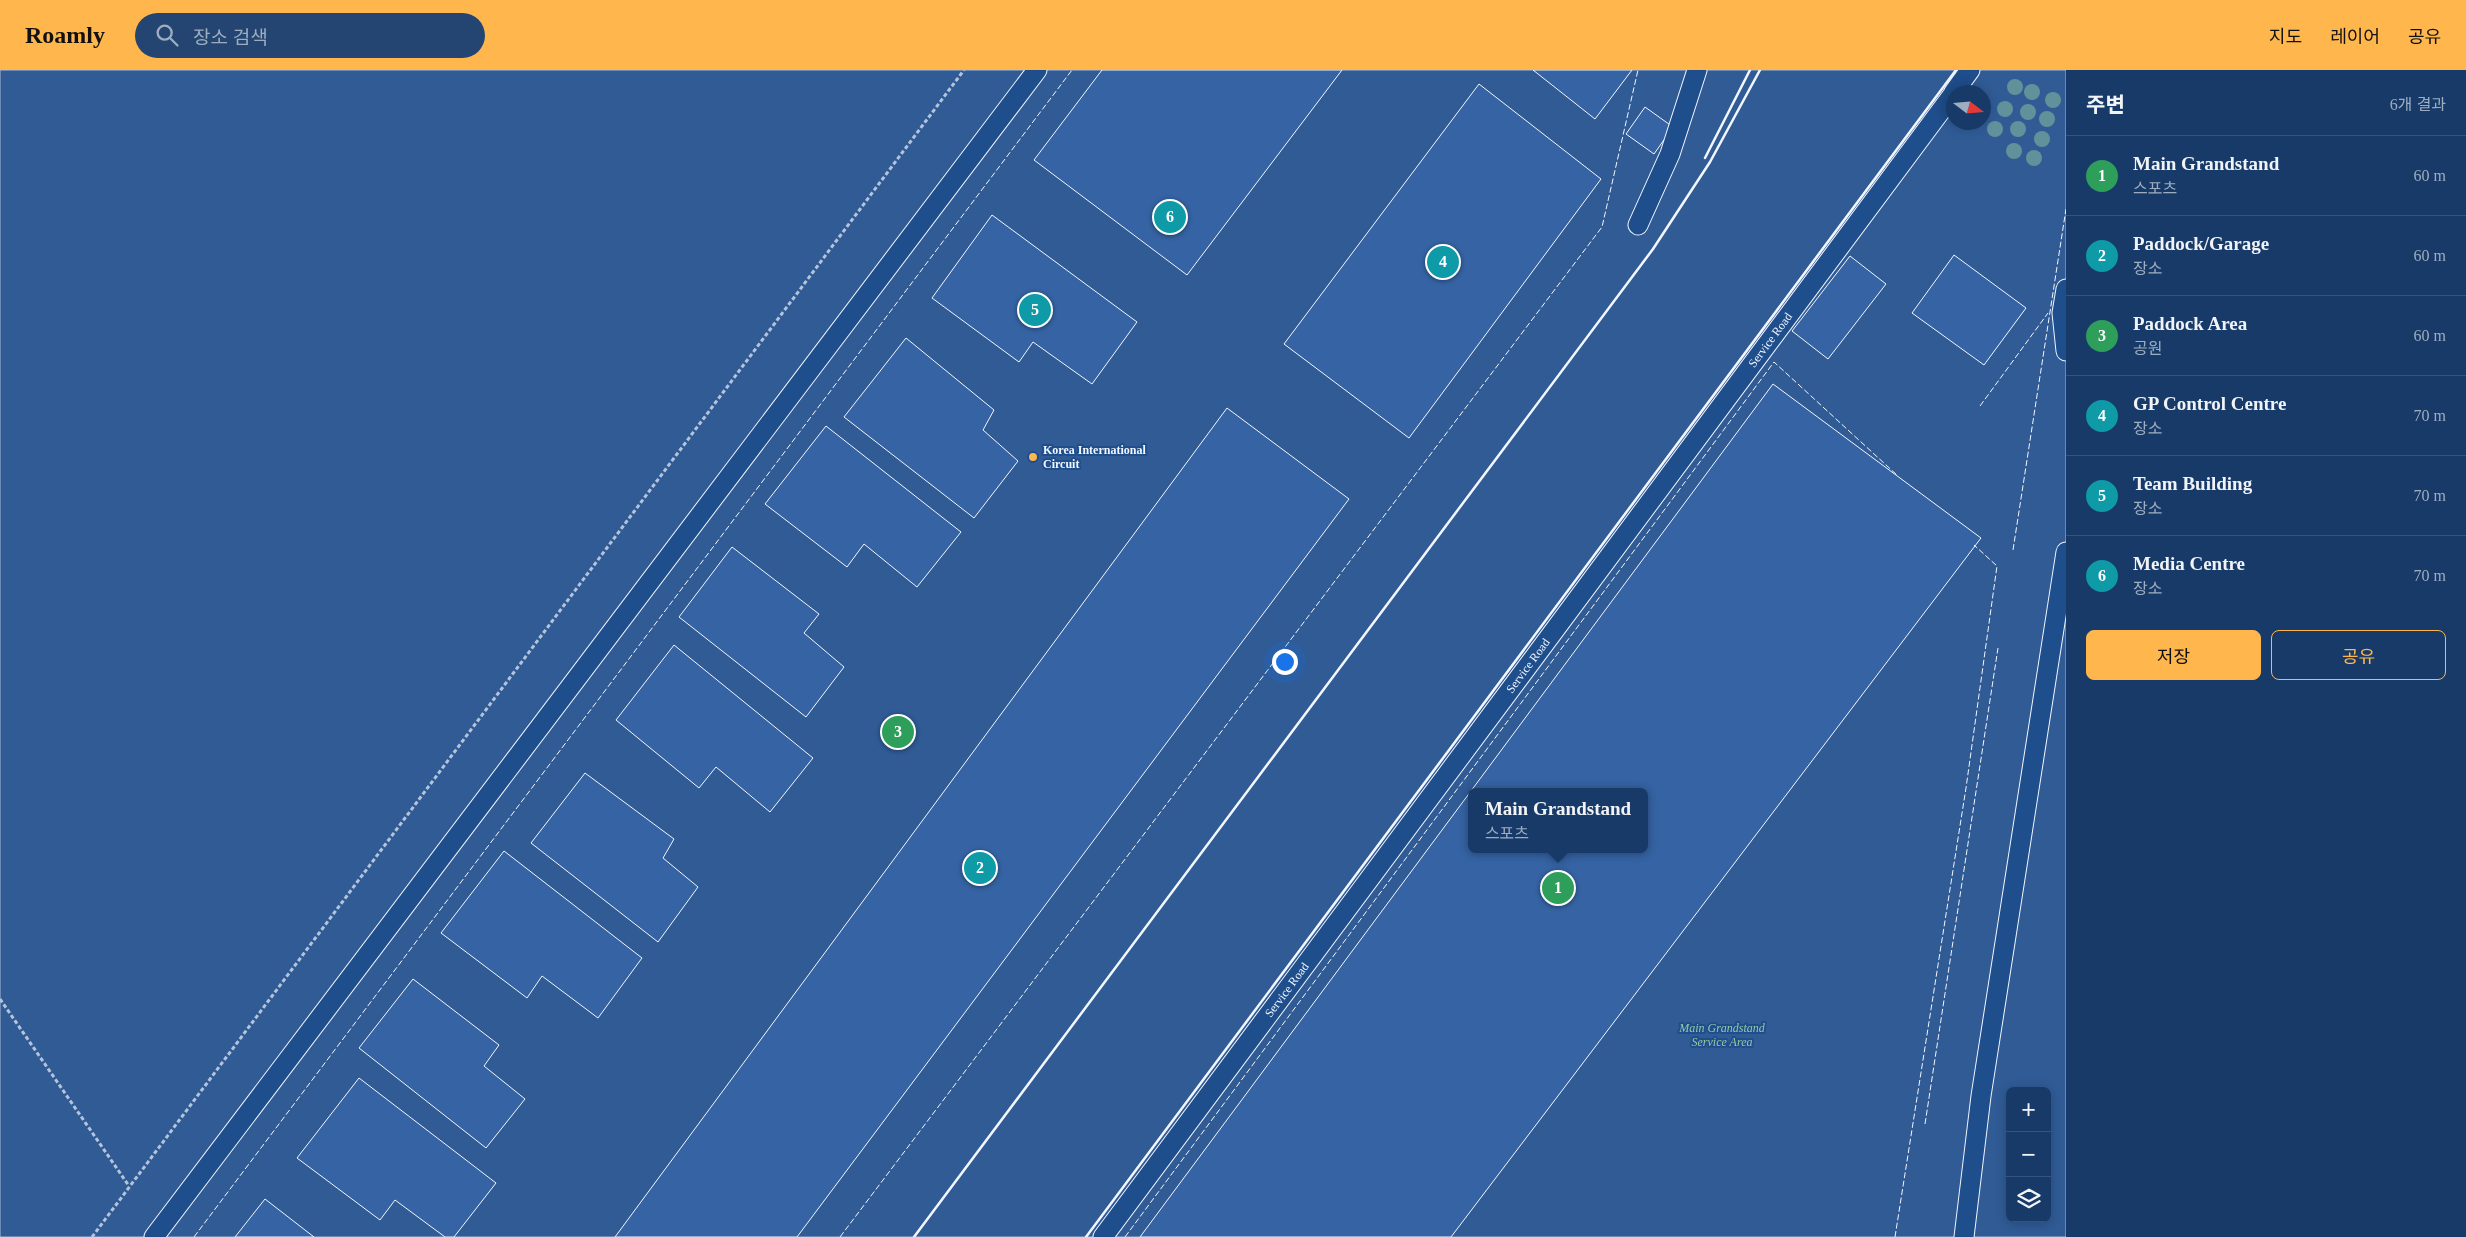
<!DOCTYPE html>
<html lang="ko">
<head>
<meta charset="utf-8">
<style>
	:root { --surface:#173a69; --page:#244571; --text:#f1f3f6; --muted:#9eadc0; --line:#36547d; --accent:#ffb74d }
	body { margin:0; font-family:"Times New Roman","Noto Sans KR",serif; background:var(--page); color:var(--text) }
	.controls { position:absolute; right:15px; bottom:15px; display:grid; overflow:hidden; border-radius:8px; box-shadow:0 2px 12px #0003 }
	.controls button { width:45px; height:45px; display:grid; place-items:center; padding:0; border:0; border-bottom:1px solid var(--line); background:var(--surface); color:var(--text); font:25px sans-serif }
	.compass { position:absolute; left:1946px; top:15px; width:45px; height:45px; border-radius:50%; background:var(--surface); box-shadow:0 2px 12px #0003; rotate:106deg }
	.you { position:absolute; left:1284px; top:591px; width:18px; height:18px; margin:-12px; border:4px solid #fff; border-radius:50%; background:#1a73e8; box-shadow:0 0 0 8px #1a73e833 }
	.badge { display:grid; place-items:center; width:32px; height:32px; border-radius:50%; background:var(--accent); color:#fff; font-size:16px; font-weight:700 }
	.pin { position:absolute; translate:-50% -50%; border:2px solid #fff; box-shadow:0 1px 5px #0006 }
	.popup { position:absolute; left:1468px; top:718px; width:180px; height:65px; box-sizing:border-box; display:grid; place-content:center; border-radius:8px; background:var(--surface); filter:drop-shadow(0 1px 4px #0005); font-size:16px; white-space:nowrap; color:var(--muted) }
	.popup b { font-size:19px; color:var(--text) }
	.popup::after { content:''; position:absolute; left:50%; top:100%; margin-left:-10px; border:10px solid transparent; border-top-color:var(--surface) }
	.list { margin:0; padding:0; list-style:none }
	h2 { display:flex; justify-content:space-between; align-items:center; height:65px; margin:0; padding:0 20px; font-size:21px }
	h2 small { font-size:16px; font-weight:400; color:var(--muted) }
	.list li { display:grid; grid-template-columns:32px 1fr auto; gap:15px; align-items:center; box-sizing:border-box; height:80px; padding:0 20px; border-top:1px solid var(--line) }
	.list b { display:block; font-size:19px; white-space:nowrap }
	.list p { margin:0; font-size:16px; white-space:nowrap; color:var(--muted) }
	.list em { font-size:16px; font-style:normal; color:var(--muted) }
	.actions { display:flex; gap:10px; padding:15px 20px }
	.actions a { flex:1; padding:11px 0; border:1px solid var(--accent); border-radius:8px; text-align:center; font-size:18px; color:var(--accent) }
	.actions .main { background:var(--accent); color:#111 }
	.icon { flex:none; width:28px; height:28px; fill:none; stroke:currentColor; stroke-width:2; stroke-linecap:round; stroke-linejoin:round }
	.map { position:relative; flex:none; width:2066px; height:1167px; overflow:hidden }
	header { display:flex; align-items:center; gap:30px; box-sizing:border-box; height:70px; padding:0 25px; background:var(--accent); color:#111 }
	header strong { font-size:24px }
	nav { display:flex; gap:28px; margin-inline-start:auto; font-size:18px }
	.search { width:350px; height:45px; background:var(--page); display:flex; align-items:center; gap:12px; box-sizing:border-box; padding:0 18px; border-radius:28px; color:var(--muted); font-size:19px }
	main { display:flex }
	aside { flex:1; background:var(--surface) }
	.map>svg:first-child { display:block }
	.built { fill:#305b95; stroke:#a8bbd7; fill-rule:evenodd }
	.building { fill:#3563a3; stroke:#f2f6ff; fill-rule:evenodd }
	.lines { fill:none; stroke-linecap:round; stroke-linejoin:round }
	.service-casing { stroke:#f2f6ff; stroke-width:21 }
	.path { stroke:#b3c4dc; stroke-width:3; stroke-dasharray:4 2.5; stroke-linecap:butt }
	.service { stroke:#1f4e8c; stroke-width:19 }
	.fence { stroke:#f2f6ff; stroke-width:1; stroke-dasharray:6 2.5; stroke-linecap:butt }
	.wall { stroke:#f2f6ff; stroke-width:2.5 }
	.tree { fill:#61919a }
	.poi-dot { fill:#ffb74d; stroke:#1f4e8c; stroke-width:2 }
	.labels { text-anchor:middle; stroke-width:4; stroke-linejoin:round; paint-order:stroke }
	.street-label { font-size:12px; fill:#f2f6ff; stroke:#1f4e8c }
	.poi-label { font-size:12px; font-weight:bold; fill:#f2f6ff; stroke:#1f4e8c; text-anchor:start }
	.park-label { font-size:12px; font-style:italic; fill:#97c8a6; stroke:#1f4e8c }
</style>
</head>
<body>
<header>
<strong>Roamly</strong>
<div class="search"><svg class="icon" aria-label="search" viewBox="0 0 24 24"><circle cx="10" cy="10" r="6"/><path d="M15 15l6 6"/></svg>장소 검색</div>
<nav><a>지도</a><a>레이어</a><a>공유</a></nav>
</header>
<main>
<div class="map">
<svg width="2066" height="1167" viewBox="0 0 2066 1167">
	<rect width="100%" height="100%" fill="#1f4e8c"/>
	<path class="built" d="M0,0H2066V1167H0ZM1954,22H1984V52H1954ZM1472,722H1644V779H1472ZM2010,1021H2047V1148H2010Z"/>
	<path class="building" d="M1102,0H1342L1187,205L1034,90Z
		M1533,0H1632L1595,49Z
		M1479,14L1601,109L1409,368L1284,274Z
		M1645,37L1673,57L1654,84L1626,64Z
		M992,145L1137,252L1092,314L1033,272L1019,292L932,228Z
		M1954,185L2026,238L1984,295L1912,243Z
		M1850,186L1886,214L1828,289L1792,261Z
		M906,268L994,340L983,360L1018,391L974,448L844,347Z
		M1773,314L1981,468L1451,1167H1140ZM1472,722H1644V779H1472Z
		M1227,338L1349,429L797,1167H615Z
		M826,356L961,462L917,517L864,474L847,497L765,434Z
		M732,477L819,544L804,563L844,597L806,647L679,547Z
		M674,575L813,688L770,742L716,697L699,718L616,650Z
		M585,703L674,769L663,788L698,817L658,872L531,773Z
		M504,781L642,888L598,948L542,906L527,928L441,863Z
		M413,909L499,975L484,996L525,1029L486,1078L359,978Z
		M359,1008L496,1113L454,1167H445L395,1130L380,1150L297,1088Z
		M265,1129L314,1167H235Z"/>
	<g class="lines">
		<g class="service-casing">
			<g id="service">
				<path d="M1954,22L1970,0"/>
				<path d="M1638,155L1670,84L1697,0"/>
				<path d="M2066,219L2062,243L2066,281"/>
				<path d="M154,1167L1037,0"/>
				<path id="s1" d="M1103,1167L1954,23"/>
				<path d="M1964,1167L1981,1026L2066,482"/>
			</g>
		</g>
		<path class="path" d="M0,929L129,1116
			M92,1167L964,0"/>
		<use href="#service" class="service"/>
		<path class="fence" d="M1980,336L2048,243
			M2013,480L2066,139
			M1925,1054L1998,578
			M194,1167L1072,0
			M840,1167L1602,157L1638,0
			M1125,1167L1774,292L1898,406
			M1895,1167L1966,718L1997,496L1974,475"/>
		<path class="wall" d="M1705,88L1750,0
			M914,1167L1653,179L1710,92L1760,0
			M1086,1167L1956,0"/>
	</g>
	<g class="tree">
		<circle cx="2015" cy="17" r="8"/>
		<circle cx="2032" cy="22" r="8"/>
		<circle cx="2053" cy="30" r="8"/>
		<circle cx="2005" cy="39" r="8"/>
		<circle cx="2028" cy="42" r="8"/>
		<circle cx="2047" cy="49" r="8"/>
		<circle cx="1995" cy="59" r="8"/>
		<circle cx="2018" cy="59" r="8"/>
		<circle cx="2042" cy="69" r="8"/>
		<circle cx="2014" cy="81" r="8"/>
		<circle cx="2034" cy="88" r="8"/>
	</g>
	<circle class="poi-dot" cx="1033" cy="387" r="5"/>
	<g class="labels">
		<g class="street-label">
			<text dy="4" stroke="none"><textPath href="#s1" startOffset="1118">Service Road</textPath></text>
			<text dy="4" stroke="none"><textPath href="#s1" startOffset="712">Service Road</textPath></text>
			<text dy="4" stroke="none"><textPath href="#s1" startOffset="308">Service Road</textPath></text>
		</g>
		<g class="poi-label">
			<text x="1043" y="384">Korea International<tspan x="1043" dy="14">Circuit</tspan></text>
		</g>
		<g class="park-label">
			<text x="1722" y="962">Main Grandstand<tspan x="1722" dy="14">Service Area</tspan></text>
		</g>
	</g>
</svg>
<div class="controls">
<button>+</button>
<button>−</button>
<button><svg class="icon" aria-label="layers" viewBox="0 0 24 24"><path d="M12 4l9 5-9 5-9-5zM3 14l9 5 9-5"/></svg></button>
</div>
<svg class="compass" viewBox="-18 -18 36 36"><path d="M0-13l5 13h-10z" fill="#e53935"/><path d="M0 13l5-13h-10z" fill="#9eadc0"/></svg>
<div class="you"></div>
<div class="pin badge" style="left:1558px;top:818px;background:#2e9e5b">1</div>
<div class="popup"><b>Main Grandstand</b>스포츠</div>
<div class="pin badge" style="left:980px;top:798px;background:#0f9aa8">2</div>
<div class="pin badge" style="left:898px;top:662px;background:#2e9e5b">3</div>
<div class="pin badge" style="left:1443px;top:192px;background:#0f9aa8">4</div>
<div class="pin badge" style="left:1035px;top:240px;background:#0f9aa8">5</div>
<div class="pin badge" style="left:1170px;top:147px;background:#0f9aa8">6</div>
</div>
<aside>
<h2>주변<small>6개 결과</small></h2>
<ul class="list">
<li><span class="badge" style="background:#2e9e5b">1</span><div><b>Main Grandstand</b><p>스포츠</p></div><em>60 m</em></li>
<li><span class="badge" style="background:#0f9aa8">2</span><div><b>Paddock/Garage</b><p>장소</p></div><em>60 m</em></li>
<li><span class="badge" style="background:#2e9e5b">3</span><div><b>Paddock Area</b><p>공원</p></div><em>60 m</em></li>
<li><span class="badge" style="background:#0f9aa8">4</span><div><b>GP Control Centre</b><p>장소</p></div><em>70 m</em></li>
<li><span class="badge" style="background:#0f9aa8">5</span><div><b>Team Building</b><p>장소</p></div><em>70 m</em></li>
<li><span class="badge" style="background:#0f9aa8">6</span><div><b>Media Centre</b><p>장소</p></div><em>70 m</em></li>
</ul>
<div class="actions"><a class="main">저장</a><a>공유</a></div>
</aside>
</main>
</body>
</html>
